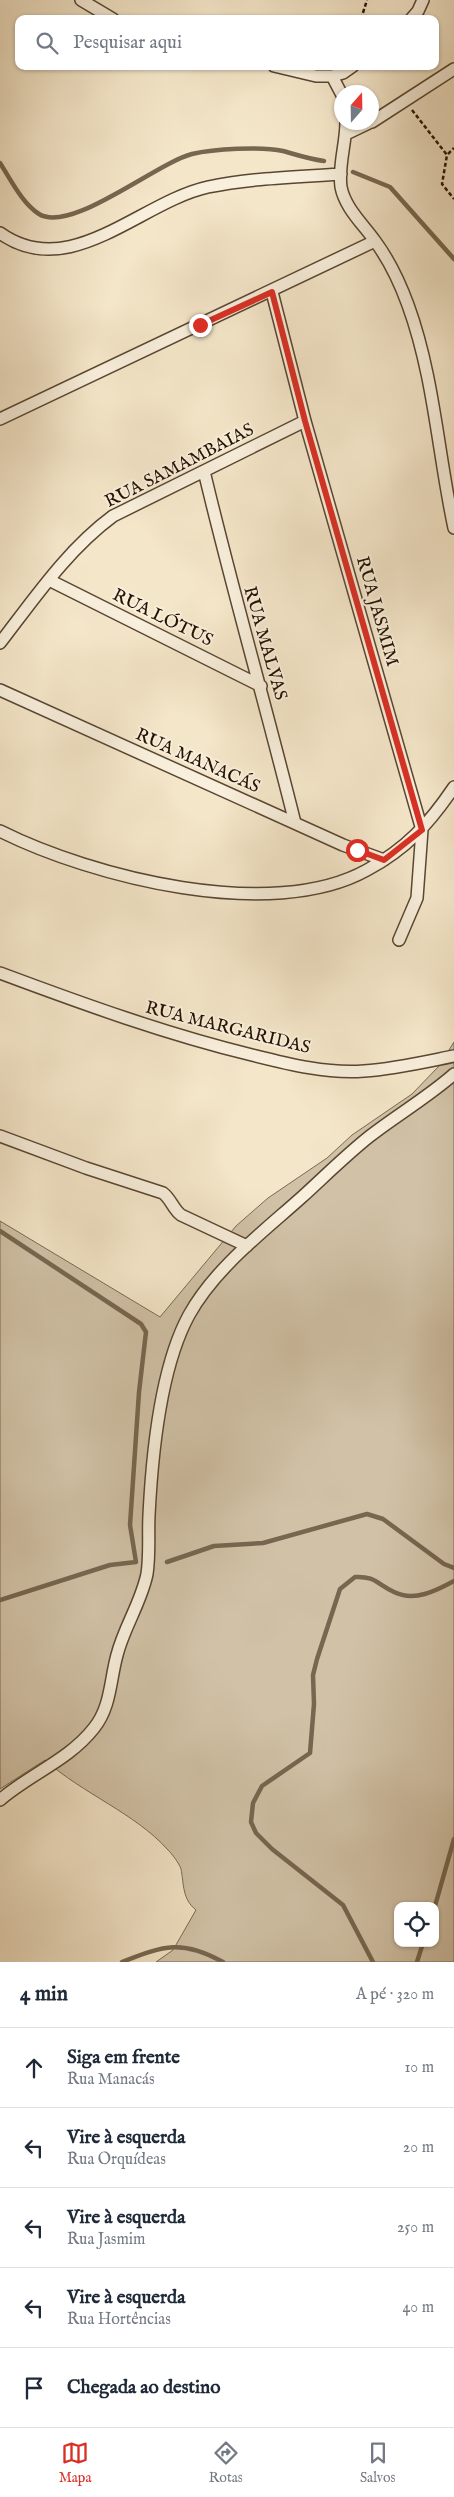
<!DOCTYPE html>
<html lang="pt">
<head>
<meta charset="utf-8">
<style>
	:root { --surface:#fff; --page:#f6f6f7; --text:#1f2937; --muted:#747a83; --line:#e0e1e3; --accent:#d93025 }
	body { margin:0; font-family:"IM FELL English",serif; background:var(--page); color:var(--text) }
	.controls { position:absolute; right:15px; bottom:15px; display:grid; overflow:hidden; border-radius:10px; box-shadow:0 1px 4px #0004 }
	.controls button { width:45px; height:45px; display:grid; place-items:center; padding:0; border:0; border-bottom:1px solid var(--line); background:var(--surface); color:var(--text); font:25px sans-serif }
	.compass { position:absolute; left:334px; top:85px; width:45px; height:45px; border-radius:50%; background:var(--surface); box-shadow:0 1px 4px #0004; rotate:20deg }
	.stop { position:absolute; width:15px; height:15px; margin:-11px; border:4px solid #d93025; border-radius:50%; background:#fff }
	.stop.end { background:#d93025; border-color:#fff; box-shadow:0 1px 5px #0008 }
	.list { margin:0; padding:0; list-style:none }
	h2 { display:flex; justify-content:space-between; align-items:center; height:65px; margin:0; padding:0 20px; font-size:21px }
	h2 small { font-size:16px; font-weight:400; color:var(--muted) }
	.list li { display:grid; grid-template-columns:32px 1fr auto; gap:15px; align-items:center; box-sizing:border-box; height:80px; padding:0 20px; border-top:1px solid var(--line) }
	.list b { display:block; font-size:19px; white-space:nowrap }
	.list p { margin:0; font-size:16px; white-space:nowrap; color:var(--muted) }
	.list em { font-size:16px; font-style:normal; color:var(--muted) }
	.icon { flex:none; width:28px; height:28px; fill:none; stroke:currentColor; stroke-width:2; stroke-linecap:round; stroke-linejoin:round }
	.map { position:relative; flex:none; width:454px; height:1962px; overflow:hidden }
	.search { position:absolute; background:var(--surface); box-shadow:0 1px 4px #0004; left:15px; right:15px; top:15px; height:55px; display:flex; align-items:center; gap:12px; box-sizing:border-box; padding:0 18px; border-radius:10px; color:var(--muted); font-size:19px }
	.sheet { height:465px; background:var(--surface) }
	nav { display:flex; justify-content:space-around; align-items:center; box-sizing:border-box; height:70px; border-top:1px solid var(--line); background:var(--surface); font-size:14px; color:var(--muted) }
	nav a { display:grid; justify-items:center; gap:2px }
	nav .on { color:var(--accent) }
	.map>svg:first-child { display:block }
	.green { fill:#d1c2a7; stroke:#7b6a54; fill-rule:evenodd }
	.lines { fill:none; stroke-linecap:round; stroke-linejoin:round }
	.stream { stroke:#776650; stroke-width:4.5 }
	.minor-casing { stroke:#594632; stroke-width:14 }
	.path { stroke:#251100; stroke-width:2.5; stroke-dasharray:4 2.5; stroke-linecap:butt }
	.minor { stroke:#f8efdc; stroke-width:11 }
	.route { stroke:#d93025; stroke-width:6 }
	.labels { text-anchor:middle; stroke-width:4; stroke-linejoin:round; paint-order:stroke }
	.street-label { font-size:18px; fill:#251100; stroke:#f8efdc }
</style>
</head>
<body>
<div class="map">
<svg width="454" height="1962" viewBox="0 0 454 1962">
	<rect width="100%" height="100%" fill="#f4e6c9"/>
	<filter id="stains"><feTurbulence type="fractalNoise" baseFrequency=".004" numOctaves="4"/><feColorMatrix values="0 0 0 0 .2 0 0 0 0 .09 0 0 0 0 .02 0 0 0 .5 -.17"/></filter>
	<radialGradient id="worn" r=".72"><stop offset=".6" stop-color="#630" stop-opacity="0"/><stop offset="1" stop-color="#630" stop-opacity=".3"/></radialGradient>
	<path class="green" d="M454,1042V1962H156L173,1950L196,1910C182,1899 184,1884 181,1869C179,1863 172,1854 168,1850C135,1813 83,1794 45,1760L0,1789V1221L160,1317L236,1226L268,1198L327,1158L352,1135L412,1094L439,1066ZM398,1906H435V1943H398Z"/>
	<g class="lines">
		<path class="stream" d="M0,163C11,180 22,203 39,214C71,234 156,163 192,154C213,149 262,146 283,151C297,155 309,159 324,161
			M353,172L390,187L454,259
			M0,1231L141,1324L146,1332L139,1392L130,1525L136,1562L110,1565L0,1600
			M167,1562L214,1546L263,1543L367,1514L383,1519L444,1564L454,1568
			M435,1906L454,1839
			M122,1962C164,1946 181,1939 223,1962
			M373,1962L343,1905L272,1849L256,1833L251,1822L253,1803L262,1786L310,1753L314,1704L313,1675L317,1659L340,1589L355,1577C375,1576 377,1584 394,1592C414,1602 436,1591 454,1581
			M417,1962L423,1943"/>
		<g class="minor-casing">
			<path id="minor" d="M81,0L113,19
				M411,19L418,11L423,0
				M274,66L316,76H332L342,95
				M332,76L343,73L353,66
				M346,122C346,144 338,166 341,187C345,208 363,224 375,241C389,260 400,283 408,305C434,376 438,454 454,528
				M372,122L454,69
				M346,134L371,122
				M0,233C70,283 140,202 208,187C251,178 297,177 341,174
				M272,292L305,421L422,830L417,898L399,940
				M0,419L375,241
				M204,471C232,589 266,706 295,823
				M49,580L261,686
				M0,643C34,599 67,550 113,516L305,421
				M0,690L343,845L384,860
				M0,831C92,877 272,923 367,870C406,849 429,824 454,787
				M0,973C83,1004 166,1034 252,1055C288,1064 327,1074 364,1071C394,1069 424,1062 454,1056
				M0,1136L86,1168L163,1193C171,1199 173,1209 181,1215L247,1246
				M0,1800C30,1774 69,1760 94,1728C111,1707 110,1680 117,1655C124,1627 141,1603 147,1574C150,1554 148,1535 149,1515C152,1455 160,1368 189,1315C215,1268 263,1232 302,1197C324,1177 346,1155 370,1136C397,1115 428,1097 454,1074"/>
		</g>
		<path class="path" d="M361,19L367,0
			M412,110L447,155L442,184L454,199
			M448,154L454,148"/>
		<use href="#minor" class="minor"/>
	</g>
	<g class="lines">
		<path class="route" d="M200,325L272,292L305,421L422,830L384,860L357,850"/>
	</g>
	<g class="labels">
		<g class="street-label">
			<text transform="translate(179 465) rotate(-27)" y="6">RUA SAMAMBAIAS</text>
			<text transform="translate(378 611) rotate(74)" y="6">RUA JASMIM</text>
			<text transform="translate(163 617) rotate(26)" y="6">RUA LÓTUS</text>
			<text transform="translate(266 643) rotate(74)" y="6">RUA MALVAS</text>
			<text transform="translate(198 760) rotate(24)" y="6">RUA MANACÁS</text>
			<text transform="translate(228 1027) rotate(14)" y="6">RUA MARGARIDAS</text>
		</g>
	</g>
	<rect width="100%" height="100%" filter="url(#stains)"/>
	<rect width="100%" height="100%" fill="url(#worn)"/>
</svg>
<div class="controls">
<button><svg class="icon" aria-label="locate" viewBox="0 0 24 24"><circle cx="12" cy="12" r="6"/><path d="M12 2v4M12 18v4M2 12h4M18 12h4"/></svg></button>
</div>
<svg class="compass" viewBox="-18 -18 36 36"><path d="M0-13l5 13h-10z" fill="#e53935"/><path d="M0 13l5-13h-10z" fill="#747a83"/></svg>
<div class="stop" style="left:357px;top:850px"></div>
<div class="stop end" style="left:200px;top:325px"></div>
<div class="search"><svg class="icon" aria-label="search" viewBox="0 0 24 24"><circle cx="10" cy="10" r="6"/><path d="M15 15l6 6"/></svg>Pesquisar aqui</div>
</div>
<section class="sheet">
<h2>4 min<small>A pé · 320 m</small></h2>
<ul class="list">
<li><svg class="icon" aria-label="ahead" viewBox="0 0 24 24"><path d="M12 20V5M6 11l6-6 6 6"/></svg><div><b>Siga em frente</b><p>Rua Manacás</p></div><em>10 m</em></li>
<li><svg class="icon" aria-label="left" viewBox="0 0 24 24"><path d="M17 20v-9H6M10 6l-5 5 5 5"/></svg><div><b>Vire à esquerda</b><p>Rua Orquídeas</p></div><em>20 m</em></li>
<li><svg class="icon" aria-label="left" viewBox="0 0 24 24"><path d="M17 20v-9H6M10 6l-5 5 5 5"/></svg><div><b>Vire à esquerda</b><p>Rua Jasmim</p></div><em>250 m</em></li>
<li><svg class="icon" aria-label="left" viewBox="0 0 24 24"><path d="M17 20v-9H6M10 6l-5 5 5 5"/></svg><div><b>Vire à esquerda</b><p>Rua Hortências</p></div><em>40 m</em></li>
<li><svg class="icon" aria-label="arrive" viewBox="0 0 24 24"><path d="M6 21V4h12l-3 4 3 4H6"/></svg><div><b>Chegada ao destino</b></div></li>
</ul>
</section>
<nav>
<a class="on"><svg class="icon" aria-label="map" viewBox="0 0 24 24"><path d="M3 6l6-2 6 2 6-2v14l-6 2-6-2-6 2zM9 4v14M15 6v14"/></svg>Mapa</a>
<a><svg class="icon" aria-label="directions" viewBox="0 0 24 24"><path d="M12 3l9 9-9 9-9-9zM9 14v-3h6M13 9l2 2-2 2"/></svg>Rotas</a>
<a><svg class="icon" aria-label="saved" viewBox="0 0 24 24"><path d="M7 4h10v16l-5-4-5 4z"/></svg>Salvos</a>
</nav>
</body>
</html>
